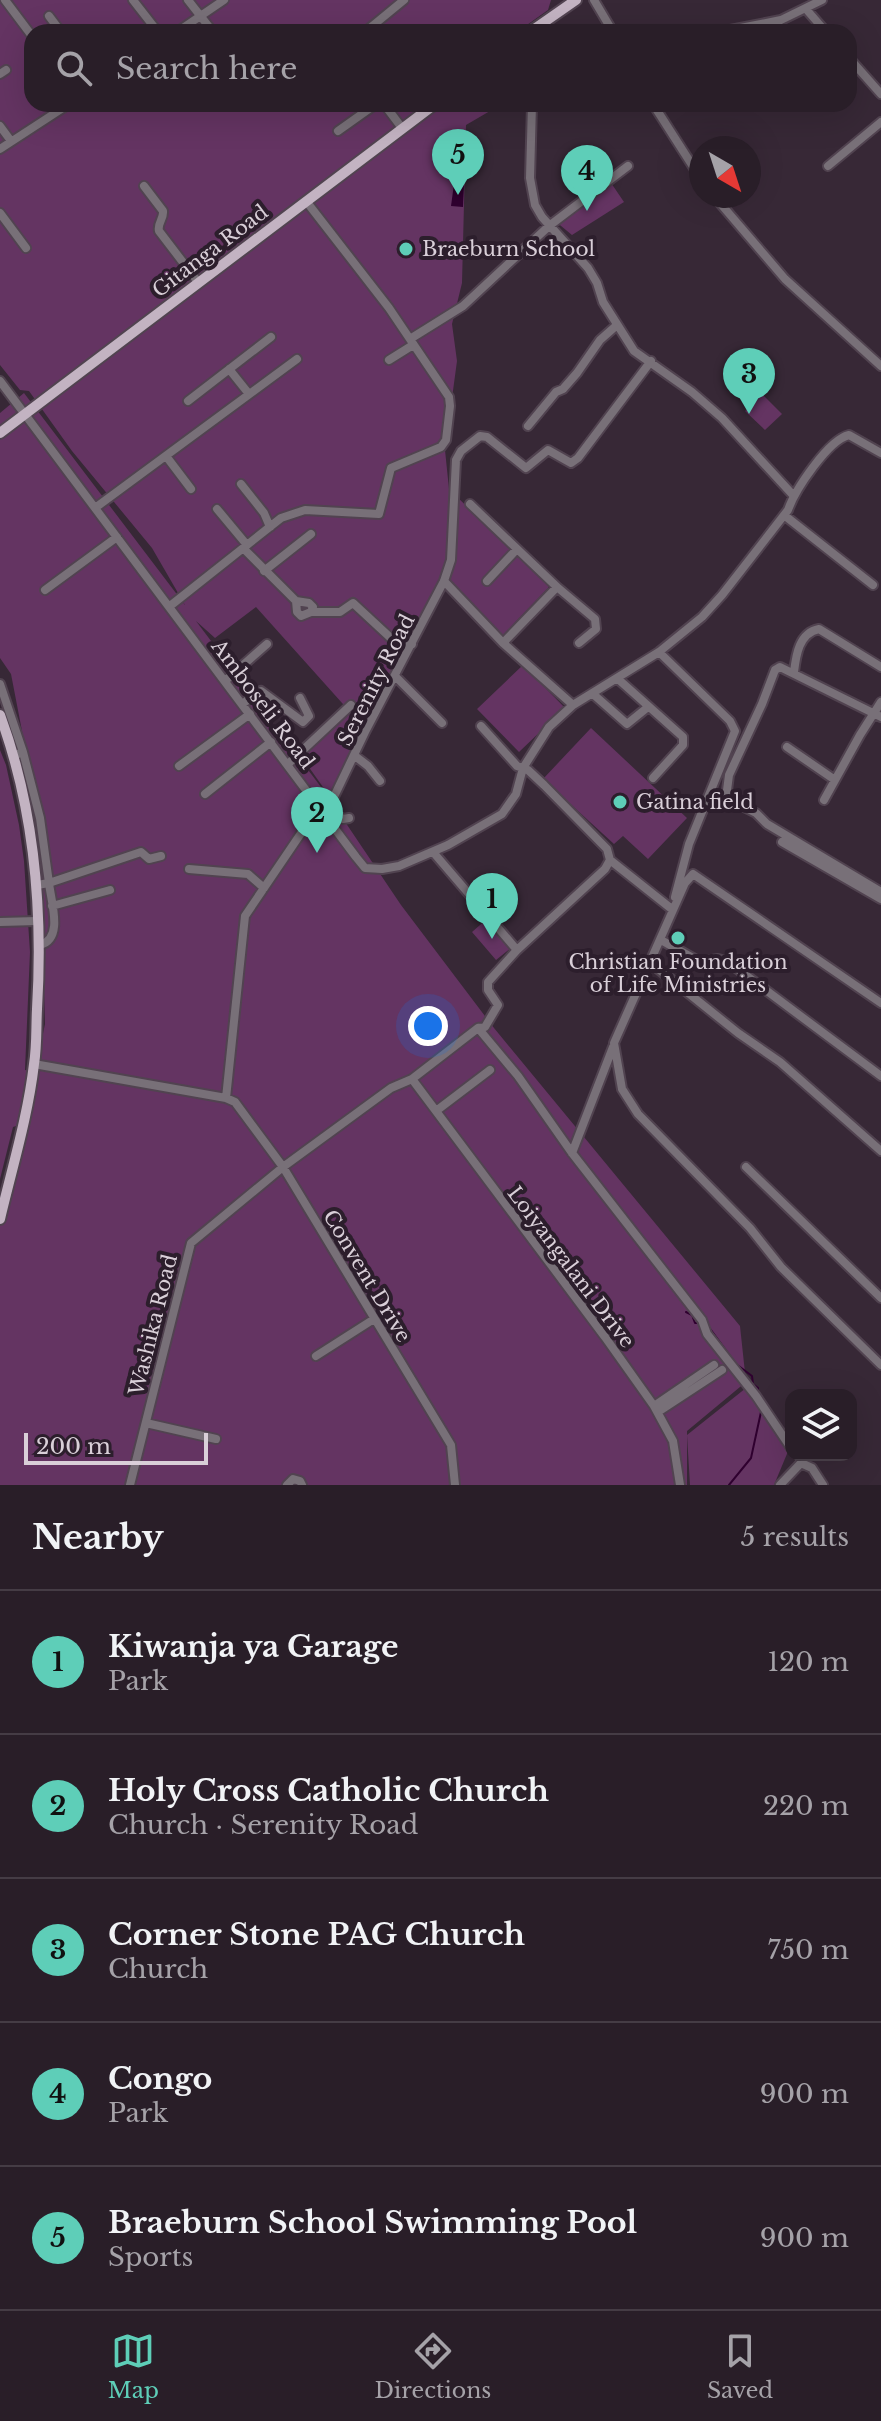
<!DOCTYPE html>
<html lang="en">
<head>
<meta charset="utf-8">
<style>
	:root { --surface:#291e28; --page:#312730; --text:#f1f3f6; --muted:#a5a2a8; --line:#453c45; --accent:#5eceb8 }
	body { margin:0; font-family:"Libre Baskerville",serif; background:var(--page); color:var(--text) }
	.controls { position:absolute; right:24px; bottom:24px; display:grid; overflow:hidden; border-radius:16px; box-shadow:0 8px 32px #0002 }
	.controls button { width:72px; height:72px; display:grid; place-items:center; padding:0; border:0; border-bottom:2px solid var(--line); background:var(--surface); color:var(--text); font:40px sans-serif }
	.compass { position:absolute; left:689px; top:136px; width:72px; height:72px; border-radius:50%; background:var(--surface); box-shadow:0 8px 32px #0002; rotate:141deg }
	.scale { position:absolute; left:24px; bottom:20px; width:184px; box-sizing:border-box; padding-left:8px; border:4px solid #d9cfd8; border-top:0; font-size:22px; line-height:28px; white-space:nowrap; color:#d9cfd8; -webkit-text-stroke:6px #2c1e2c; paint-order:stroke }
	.you { position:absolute; left:428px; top:1026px; width:28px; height:28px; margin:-20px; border:6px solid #fff; border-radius:50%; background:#1a73e8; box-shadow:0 0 0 12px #1a73e833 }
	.badge { display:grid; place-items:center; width:52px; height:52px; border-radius:50%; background:var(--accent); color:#111; font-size:26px; font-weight:700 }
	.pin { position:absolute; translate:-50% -66px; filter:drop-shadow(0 2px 4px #0008) }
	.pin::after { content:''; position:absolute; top:42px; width:28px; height:24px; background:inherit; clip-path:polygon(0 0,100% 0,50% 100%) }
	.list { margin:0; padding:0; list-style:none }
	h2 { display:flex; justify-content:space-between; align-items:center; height:104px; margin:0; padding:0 32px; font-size:34px }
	h2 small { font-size:26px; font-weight:400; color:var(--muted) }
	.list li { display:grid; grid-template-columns:52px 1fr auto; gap:24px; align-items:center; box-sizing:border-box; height:144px; padding:0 32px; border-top:2px solid var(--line) }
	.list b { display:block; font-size:30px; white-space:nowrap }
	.list p { margin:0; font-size:26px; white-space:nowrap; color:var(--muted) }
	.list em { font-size:26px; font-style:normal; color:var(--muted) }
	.icon { flex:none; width:44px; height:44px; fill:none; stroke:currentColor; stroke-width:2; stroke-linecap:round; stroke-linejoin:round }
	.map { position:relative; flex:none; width:881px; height:1485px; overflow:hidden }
	.search { position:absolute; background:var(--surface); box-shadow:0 8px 32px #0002; left:24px; right:24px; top:24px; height:88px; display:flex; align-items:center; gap:20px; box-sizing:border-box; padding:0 28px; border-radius:24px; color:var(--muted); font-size:30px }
	.sheet { height:824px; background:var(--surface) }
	nav { display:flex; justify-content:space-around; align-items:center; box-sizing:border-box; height:112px; border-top:2px solid var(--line); background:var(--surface); font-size:22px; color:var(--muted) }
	nav a { display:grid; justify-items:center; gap:4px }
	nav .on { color:var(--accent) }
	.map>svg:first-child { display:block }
	.green { fill:#643462 }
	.water { fill:#2f002f }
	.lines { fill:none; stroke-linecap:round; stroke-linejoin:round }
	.stream { stroke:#2f002f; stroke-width:2 }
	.minor-casing { stroke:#514350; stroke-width:12 }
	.major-casing { stroke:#514350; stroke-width:14 }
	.minor { stroke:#787078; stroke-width:8 }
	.major { stroke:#c3b3c2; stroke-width:10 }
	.poi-dot { fill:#5eceb8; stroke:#2c1e2c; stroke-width:3 }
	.labels { text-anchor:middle; stroke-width:8; stroke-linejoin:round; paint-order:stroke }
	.poi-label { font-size:20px; fill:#d9cfd8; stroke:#2c1e2c; text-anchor:start }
	.street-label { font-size:20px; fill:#d9cfd8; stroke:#2c1e2c }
</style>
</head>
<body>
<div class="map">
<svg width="881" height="1485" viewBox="0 0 881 1485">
	<rect width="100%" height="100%" fill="#372836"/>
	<path class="green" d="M0,0H551L548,10L517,32H32V104H502L466,125L462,283L452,324L457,361L445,450L449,489L549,587L502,636L445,587L368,711L330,797L301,756L351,713L256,607L215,638L196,621L327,795L401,905L494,1028L740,1326L746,1382L687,1431V1485H0V1218L22,1124L13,1127L0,1179V750L6,765L19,825L24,861L30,952L25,1070L35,1072L45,1024L40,845L33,788L11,674L0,658V413L24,393L185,605L152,548L72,451L29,391L20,390L0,365Z
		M607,177L624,202L572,235L555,221Z
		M757,389L782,414L765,430L745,411L748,408L745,404Z
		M523,665L565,708L519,752L477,709Z
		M591,728L687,818L648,859L623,836L614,844L543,779Z
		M488,918L512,947L496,960L472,932Z
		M751,1384L789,1449L774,1485H690L687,1435Z"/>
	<path class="water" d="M454,184H464L463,207L451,206Z"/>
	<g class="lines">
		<path class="stream" d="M686,1312L692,1315L695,1323H698
			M708,1326L736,1364L752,1376L753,1384L758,1388V1395
			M729,1485L751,1458L761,1412"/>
		<g class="minor-casing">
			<path id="minor" d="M5,0L32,36
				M133,0L158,32
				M188,0L213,32
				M594,0L613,32
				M806,9L826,32
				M49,16L61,32
				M177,32L224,0
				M365,32L404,0
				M720,32L781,20L822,0
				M849,58L881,94
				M0,74L6,70
				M384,104L402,128
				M532,104L530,178L535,205L542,217L588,268L597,283L603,302L634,351L692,392L722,418L793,495
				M653,104L701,179
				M0,126L11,141
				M338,131L376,104
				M0,149L69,104
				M828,166L881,122
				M144,186L163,211C164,219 157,223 159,231L198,282
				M714,196L785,279L881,366
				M0,213L26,248
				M410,339L463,306L549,226L628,166
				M389,360L413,345
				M229,369L249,394
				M0,381L356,857L365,868L382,869L399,866L448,845L502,814L516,794L523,768L549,727L573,705L659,652L702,617L722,595L788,510C795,490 828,440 849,435L881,453
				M188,401L271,337
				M528,426L556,392L563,389L577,373L600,340L617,325
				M166,456L191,489
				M241,484L264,513L270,527
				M470,504L557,587L595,619L596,629L579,643
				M95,508L297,359
				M217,509L247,545
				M784,515L873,585
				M243,548L296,601L297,612L301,616L311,612L313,607L309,603L296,601
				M264,571L311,534
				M444,581L503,643L573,705
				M487,581L517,549
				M45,590L117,537
				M170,606L281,518L305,510L379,514L391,468L441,447L446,440L450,406L449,397L389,308L306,201
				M311,612H340L353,603L394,641L412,644
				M503,643L557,587
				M659,652L730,721L735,731L689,844L675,897
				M794,672C796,655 799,633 819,629L881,667
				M395,676L442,723
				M618,679L683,737V745L653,778
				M225,681L267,644
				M0,684L23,752L18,754
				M593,694L627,724L648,707
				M242,704L261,691L303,722L309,716L300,698
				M881,717L780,667L775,670L762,704L729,775L726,798L756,813L767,824L881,892
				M787,747L835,780
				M23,752L40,818L49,883L141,852L149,859L161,856
				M355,756L368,766L380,781
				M288,764L351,705
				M179,766L250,714
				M205,794L271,742
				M824,800L860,735L881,702
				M326,816L334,814L343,819L349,818
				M782,842L881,899
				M433,852L517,950
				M610,860L673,910
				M189,869L248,874L264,888
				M37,885L49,883C51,902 64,939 40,945
				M52,906L110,890
				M0,922L37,921
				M661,940L700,962L718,959L728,962L881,1076
				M652,964L738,1033L780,1062L881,1151
				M881,1003L693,874L685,883L614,1043L622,1089L638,1114L750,1228L781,1267L881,1365
				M478,1028L518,1076L572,1153L702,1320L707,1334L756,1396L791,1448
				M34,1064L226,1098L235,1102L283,1167L442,1430L451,1445L455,1485
				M412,1079L605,1337L654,1406L673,1441L680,1485
				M226,1098L245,916L308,823L330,805L365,732L444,581L451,560L456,460L461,451L480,436L487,437L526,468L548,450L571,463L578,458L651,361
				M436,1111L490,1070
				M572,1153L613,1047
				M746,1167L881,1298
				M316,1356L374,1319
				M654,1406L714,1365
				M658,1412L722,1370
				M146,1423L216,1439
				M130,1485L191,1243L283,1167L391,1088L412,1079L478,1028L485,1027L498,1005L488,990V982L517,950L605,869L610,860L607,849L544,785L528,770L517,766L481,726
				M287,1485L293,1479L300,1481L302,1485
				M780,1485L801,1463L812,1468L823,1485"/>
		</g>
		<g class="major-casing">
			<path id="major" d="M530,32L576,0
				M0,433L435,104
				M0,715C35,810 43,909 37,1009C36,1027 37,1046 34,1064C28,1116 12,1168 0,1219"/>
		</g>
		<use href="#minor" class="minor"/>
		<use href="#major" class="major"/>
	</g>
	<g class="poi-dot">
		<circle cx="406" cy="249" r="8"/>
		<circle cx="620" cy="802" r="8"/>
		<circle cx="678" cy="938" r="8"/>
	</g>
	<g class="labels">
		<g class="poi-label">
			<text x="422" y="256">Braeburn School</text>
			<text x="636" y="809">Gatina field</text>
			<text x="678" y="969" text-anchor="middle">Christian Foundation<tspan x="678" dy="23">of Life Ministries</tspan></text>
		</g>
		<g class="street-label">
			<text transform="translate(210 251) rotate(-37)" y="7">Gitanga Road</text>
			<text transform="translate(376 680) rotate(-63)" y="7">Serenity Road</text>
			<text transform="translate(263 704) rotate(53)" y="7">Amboseli Road</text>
			<text transform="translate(571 1267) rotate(53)" y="7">Loiyangalani Drive</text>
			<text transform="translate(367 1276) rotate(59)" y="7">Convent Drive</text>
			<text transform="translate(153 1325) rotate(-76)" y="7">Washika Road</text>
		</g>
	</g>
</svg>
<div class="controls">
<button><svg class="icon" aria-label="layers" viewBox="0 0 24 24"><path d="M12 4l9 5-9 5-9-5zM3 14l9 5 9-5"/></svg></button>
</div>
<svg class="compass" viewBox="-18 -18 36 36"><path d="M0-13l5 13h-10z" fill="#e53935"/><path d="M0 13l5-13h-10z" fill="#a5a2a8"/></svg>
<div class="scale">200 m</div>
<div class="you"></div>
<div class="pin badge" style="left:492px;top:939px">1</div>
<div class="pin badge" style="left:317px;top:853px">2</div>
<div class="pin badge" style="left:749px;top:414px">3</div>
<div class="pin badge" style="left:587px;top:211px">4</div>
<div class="pin badge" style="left:458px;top:195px">5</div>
<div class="search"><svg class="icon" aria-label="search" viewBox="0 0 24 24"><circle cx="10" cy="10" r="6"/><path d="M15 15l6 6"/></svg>Search here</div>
</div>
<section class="sheet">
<h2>Nearby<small>5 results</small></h2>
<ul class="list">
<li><span class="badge">1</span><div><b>Kiwanja ya Garage</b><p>Park</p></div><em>120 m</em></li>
<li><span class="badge">2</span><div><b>Holy Cross Catholic Church</b><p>Church · Serenity Road</p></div><em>220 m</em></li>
<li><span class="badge">3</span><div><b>Corner Stone PAG Church</b><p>Church</p></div><em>750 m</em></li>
<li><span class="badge">4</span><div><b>Congo</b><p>Park</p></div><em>900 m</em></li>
<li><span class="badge">5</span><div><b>Braeburn School Swimming Pool</b><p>Sports</p></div><em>900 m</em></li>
</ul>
</section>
<nav>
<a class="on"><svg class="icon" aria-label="map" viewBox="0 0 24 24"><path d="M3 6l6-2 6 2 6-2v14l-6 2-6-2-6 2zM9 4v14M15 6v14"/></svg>Map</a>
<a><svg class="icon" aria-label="directions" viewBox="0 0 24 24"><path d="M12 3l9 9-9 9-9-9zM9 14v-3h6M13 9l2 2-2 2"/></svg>Directions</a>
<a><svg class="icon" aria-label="saved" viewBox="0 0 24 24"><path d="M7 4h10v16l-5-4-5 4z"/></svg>Saved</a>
</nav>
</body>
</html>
